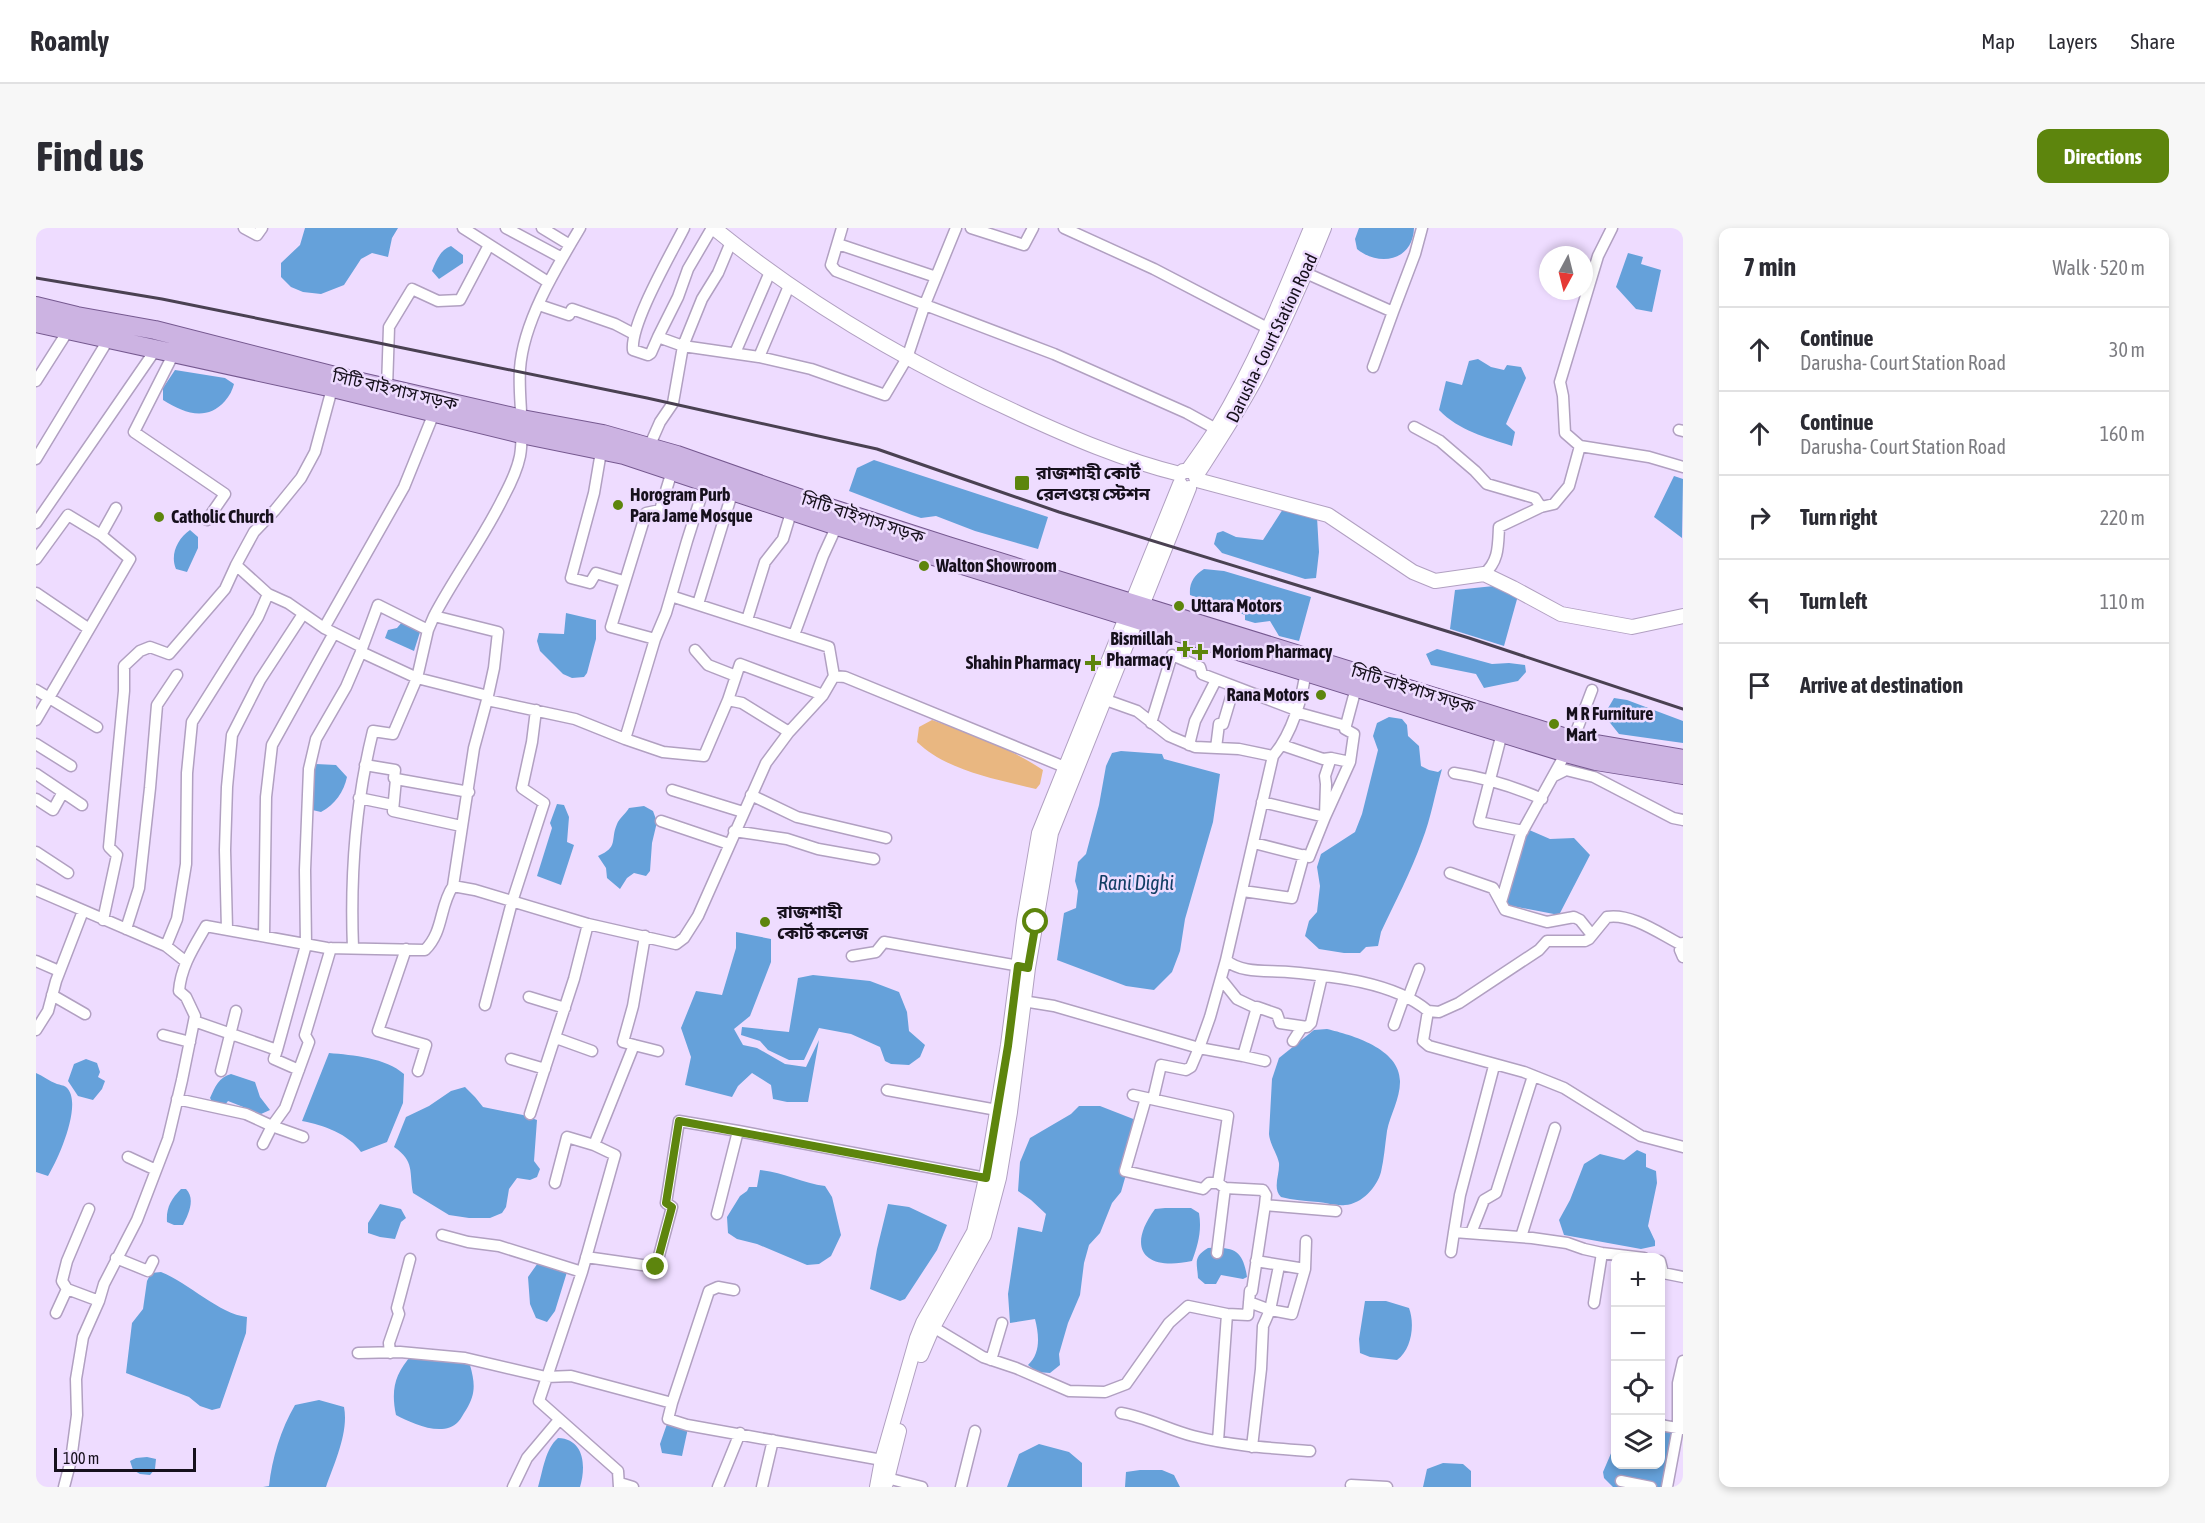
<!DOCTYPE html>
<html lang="en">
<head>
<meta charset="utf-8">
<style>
	:root { --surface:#fff; --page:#f7f7f7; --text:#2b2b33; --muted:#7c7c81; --line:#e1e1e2; --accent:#5d850d }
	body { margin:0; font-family:"Asap Condensed","Noto Sans Bengali",sans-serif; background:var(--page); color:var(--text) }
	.controls { position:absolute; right:18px; bottom:18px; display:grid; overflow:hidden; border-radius:12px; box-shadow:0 3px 9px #0003 }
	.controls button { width:54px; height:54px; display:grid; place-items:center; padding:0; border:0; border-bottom:2px solid var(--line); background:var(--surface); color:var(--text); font:30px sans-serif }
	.compass { position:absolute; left:1503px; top:18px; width:54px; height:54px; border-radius:50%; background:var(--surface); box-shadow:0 3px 9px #0003; rotate:187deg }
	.scale { position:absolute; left:18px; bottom:15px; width:142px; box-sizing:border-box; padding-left:6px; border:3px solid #16101c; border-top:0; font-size:16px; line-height:21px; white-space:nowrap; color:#16101c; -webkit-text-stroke:4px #eedcff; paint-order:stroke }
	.stop { position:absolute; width:18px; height:18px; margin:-14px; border:4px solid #5d850d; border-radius:50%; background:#fff }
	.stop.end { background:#5d850d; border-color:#fff; box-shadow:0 2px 6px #0008 }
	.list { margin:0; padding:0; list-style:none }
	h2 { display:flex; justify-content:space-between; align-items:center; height:78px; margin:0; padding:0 24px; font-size:26px }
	h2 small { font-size:20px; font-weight:400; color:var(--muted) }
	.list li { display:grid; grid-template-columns:39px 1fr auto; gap:18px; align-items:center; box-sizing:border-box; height:84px; padding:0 24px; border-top:2px solid var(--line) }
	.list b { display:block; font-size:22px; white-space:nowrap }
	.list p { margin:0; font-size:20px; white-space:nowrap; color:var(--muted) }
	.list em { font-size:20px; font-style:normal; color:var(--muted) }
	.icon { flex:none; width:33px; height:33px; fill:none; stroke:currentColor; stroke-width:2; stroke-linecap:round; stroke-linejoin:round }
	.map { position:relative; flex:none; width:1647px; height:1259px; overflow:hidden; border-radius:12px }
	header { display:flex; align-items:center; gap:36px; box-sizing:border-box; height:84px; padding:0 30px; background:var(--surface); border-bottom:2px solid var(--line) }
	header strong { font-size:28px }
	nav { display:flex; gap:33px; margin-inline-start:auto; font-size:21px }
	.intro { display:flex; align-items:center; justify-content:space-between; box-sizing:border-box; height:144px; padding:0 36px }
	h1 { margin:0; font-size:42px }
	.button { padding:15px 27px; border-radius:12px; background:var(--accent); color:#fff; font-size:21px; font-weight:700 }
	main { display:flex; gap:36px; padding:0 36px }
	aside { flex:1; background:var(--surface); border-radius:12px; box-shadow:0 3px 9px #0003 }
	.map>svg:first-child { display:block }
	.green { fill:#e9b781 }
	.water { fill:#65a1da }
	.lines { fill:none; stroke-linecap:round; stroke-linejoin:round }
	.minor-casing { stroke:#b1a0c1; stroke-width:13 }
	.tertiary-casing { stroke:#b1a0c1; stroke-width:16 }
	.primary-casing { stroke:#765990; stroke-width:20 }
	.minor { stroke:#fff; stroke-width:10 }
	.tertiary { stroke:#fff; stroke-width:14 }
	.primary { stroke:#ccb3e2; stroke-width:18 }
	.rail { stroke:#4a4152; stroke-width:3 }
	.route { stroke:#5d850d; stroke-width:8 }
	.poi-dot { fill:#5d850d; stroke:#eedcff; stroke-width:2 }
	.labels { text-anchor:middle; stroke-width:5; stroke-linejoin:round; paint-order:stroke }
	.street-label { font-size:18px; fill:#16101c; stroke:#eedcff }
	.poi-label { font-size:18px; font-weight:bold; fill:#16101c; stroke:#eedcff; text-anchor:start }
	.water-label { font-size:20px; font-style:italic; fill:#113e64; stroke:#eedcff }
</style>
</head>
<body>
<header>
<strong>Roamly</strong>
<nav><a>Map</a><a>Layers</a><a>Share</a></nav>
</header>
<div class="intro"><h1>Find us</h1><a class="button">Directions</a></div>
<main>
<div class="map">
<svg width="1647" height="1259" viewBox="0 0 1647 1259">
	<rect width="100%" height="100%" fill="#eedcff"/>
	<path class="green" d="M896,492C934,505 974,520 1007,542L1004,556L1000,561C960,551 911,543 881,514L883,499Z"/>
	<path class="water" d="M269,0H362L356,10L352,29L336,25L325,31L308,57L285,66L267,64L255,59L245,49V35L264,17Z
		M1323,0H1378C1377,33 1343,39 1321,21L1319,11Z
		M415,18L427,27V35L403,51L396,43C400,33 404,22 415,18Z
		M1592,25L1607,29L1605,36L1625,42L1616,84L1600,81L1580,59Z
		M1442,131L1455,139L1468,142L1471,137L1485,139L1490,150L1470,196L1479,204L1476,218C1450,209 1423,203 1403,182L1410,153L1426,157L1433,133Z
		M139,142L189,150L198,156C196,163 194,167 189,173C170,194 148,185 127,172V160Z
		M838,232L1012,289L1002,321L939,303L900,288L885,290L876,287L813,263L821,240Z
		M1638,248L1647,251L1646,310L1618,289Z
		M1247,281L1281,289L1283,324L1280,350L1269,351L1186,325L1178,316L1181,305L1187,303L1200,309L1227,312Z
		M154,302L162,309V320L151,344L140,341C134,327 141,311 154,302Z
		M1168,341L1188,343L1275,369L1263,413L1243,408L1234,393L1219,395L1209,392V387L1154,367C1153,355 1158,347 1168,341Z
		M1458,358L1483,364L1468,418L1414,401L1419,362Z
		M530,385L560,392V411L551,445L548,449L536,450L527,446L504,423L501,413L503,405L528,406Z
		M366,394L385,401L378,423L349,410L352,402L361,400Z
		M1401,421L1456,436L1473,435L1489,437L1490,444L1482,453L1448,460L1440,446L1395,437L1390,426Z
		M1578,470L1591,472L1647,493V515L1583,506L1571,491V482Z
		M1353,489L1366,491L1371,497L1372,508L1383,518L1385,538L1393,542L1402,544L1406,541C1399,565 1395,590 1386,613C1375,644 1359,674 1345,704L1342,718L1330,719L1324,725H1308L1283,721L1269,708L1273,693L1281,684L1284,658L1281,639L1285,626L1319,604L1326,586L1342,522L1337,508L1341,495Z
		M1085,523L1126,526L1128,531L1184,546L1177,594L1149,691L1144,723L1136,744L1118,762L1090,758L1021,732L1028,685L1040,680L1042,663L1039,653L1042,634L1050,626L1063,577L1070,538L1076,525Z
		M280,536L300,537L311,549C308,563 299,577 285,584L272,581L276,541Z
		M521,576L528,577L533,589L531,614L538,617L525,657L501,648L516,600L514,595Z
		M608,578L617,583L621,594L616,615L614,643L610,648L598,645L591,650L584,661L571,650L570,640L562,628C583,619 574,612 581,596C583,591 590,585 593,580Z
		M1491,601L1514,611L1538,610L1554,627L1523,687L1466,676Z
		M700,704L735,711V734L714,788L698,801L707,817L721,820L749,836L770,839L783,812L772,874H751L737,871L735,857L716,845L702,858L696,869L649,857L655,829L645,800L660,763L686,767L700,720Z
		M777,747L834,753L863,764L871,784L873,803L889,817L884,829L873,837L855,836L849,833L844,819L815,806L783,800L768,832H753L732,822L724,813L705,807L706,799L753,804L762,750Z
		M1291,801C1316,807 1365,821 1364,854C1364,871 1354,887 1351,903C1349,917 1348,931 1345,944C1341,959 1326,976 1309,977C1301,978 1291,975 1282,974C1269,973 1257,972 1245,969C1236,960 1244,946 1243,935C1241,925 1234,917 1233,906L1236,851L1243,830L1278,802Z
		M293,825C317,827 350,830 368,846L367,875L351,914L325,924C313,906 287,897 266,893Z
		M50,831L61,835L64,844L62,849L69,853L66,861L57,872L42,868L32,853L38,836Z
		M0,845C7,848 13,853 21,856C24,857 27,857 30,859C48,874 22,932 12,948L0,944Z
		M195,846L219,854L224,869L234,882L225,886L192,873L186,881L178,877L174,870C179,859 183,849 195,846Z
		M429,859L439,869L447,879L487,887L501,892L498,933L504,941L501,949L494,952L481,950L473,961L470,979L466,985L454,990H433L413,987L377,965C373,944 379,933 358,919L370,889L393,878L415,863Z
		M1043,878H1064L1105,894L1085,964L1076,975L1064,1005L1053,1017L1048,1035L1044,1067L1032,1095L1023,1126L1024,1137L1014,1145L1001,1144L992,1137C1005,1125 1003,1107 999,1091L974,1095L972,1066L982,999L1006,1004L1010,986L995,972L982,963L984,934L994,910L1035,886Z
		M1601,922L1610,926V939L1620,943L1621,955L1612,998L1619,1013V1018L1605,1021L1528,1007L1523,992L1534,972L1548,936L1564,926L1588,932Z
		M724,942C746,944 767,955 789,958L796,969L805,1007L795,1028L783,1036L771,1037L721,1016L701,1011L692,1005L691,989L704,968L711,963L713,959H721Z
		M145,961H150C160,971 152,987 147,997H138L131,994C130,980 135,971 145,961Z
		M344,976L365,981L370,990L365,994L359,1011L344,1009L332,1005V995Z
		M852,976L873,979L911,997L901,1022L869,1071L864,1073L834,1061L841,1021Z
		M1129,980H1155L1163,985C1166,1002 1162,1017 1156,1033C1110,1043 1089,1022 1119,981Z
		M1172,1020C1198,1019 1207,1022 1211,1049L1207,1051L1185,1047L1180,1056H1169L1162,1050C1161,1034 1157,1029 1172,1020Z
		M504,1032L531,1044L519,1083L511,1094L500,1090L494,1076L492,1049Z
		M125,1044C153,1055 183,1086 211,1089L210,1105L184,1180L176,1182L164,1178L153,1169L90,1145L96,1095L107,1081L111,1053L115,1045Z
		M1329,1073H1350L1373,1080C1379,1096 1376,1121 1361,1132L1334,1129L1324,1125L1323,1111Z
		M376,1127L434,1137C439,1155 440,1166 430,1182C427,1186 425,1191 422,1194C407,1210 375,1195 360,1187C355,1163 358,1146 376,1127Z
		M283,1172L308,1179C313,1204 298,1236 290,1259H227L233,1258C236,1230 245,1201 259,1177Z
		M1625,1189L1634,1194L1637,1204L1632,1259H1577L1568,1250L1567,1244L1579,1216L1580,1236H1624Z
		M632,1193L652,1200L646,1228L626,1225L624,1216Z
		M522,1210C549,1211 550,1239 544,1259H502C507,1243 509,1221 522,1210Z
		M1003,1216L1033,1224L1046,1235V1259H971L983,1226Z
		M111,1229L120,1231L119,1241L114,1247L104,1246L97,1242L94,1233L100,1230Z
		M1407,1235L1427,1236L1435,1243V1259H1387L1391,1241Z
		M1104,1242H1126L1138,1247L1144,1259H1089L1090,1244Z"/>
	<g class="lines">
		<g class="minor-casing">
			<path id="minor" d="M208,0L221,7L226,0
				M427,0L512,54
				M470,0L526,30
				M506,0L534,17
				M544,0C520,40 487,94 484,141C482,170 489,199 484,228C481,243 474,257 467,270C447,311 419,348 398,388L462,404L458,440L451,472L539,491L589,511L619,411L630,385L651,313L671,250
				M676,0L652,41L642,69L622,109L647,118L666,71L682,45L695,14
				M806,0L795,37L800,43L1018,126L1151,185L1180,201
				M935,0L988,17L997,0
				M1028,0L1118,41L1239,104
				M802,16L900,49
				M1263,42L1357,84L1379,26L1386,0
				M503,77L533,87L536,81L579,96L598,106
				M622,109L615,125L612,127L597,122C594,96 635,26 648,0
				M138,125L98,204L189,266L171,292
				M699,125L734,44
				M723,129L753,58
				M1337,139L1357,84
				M0,153L35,98
				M351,160L353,99L376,61L402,73L424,72L453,17
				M1378,199L1404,213L1439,243L1451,256L1499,270L1505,279
				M1643,202L1647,203
				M566,218L558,265L535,350L554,355L560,345L587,353
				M1544,218L1529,205L1527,168L1524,154L1562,28L1576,0
				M613,219L624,194L637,175L647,118L723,129L775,141L849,167L871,130L889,76L920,0
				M0,231L75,107
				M0,295L120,121
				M0,331L32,287L65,307
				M1448,346C1463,333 1462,318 1463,299L1505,279L1518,276L1533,258L1544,218L1613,229L1647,239
				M0,365L53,401
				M232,366L252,375L288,400L326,419
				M635,368L793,419L798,448
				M662,376L698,259
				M711,392L729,334L747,311L757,278
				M288,400L368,259L398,185
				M758,407L787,328L803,293
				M619,411L575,399L610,285L624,282L637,240
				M659,422L672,437L700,448
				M325,423L342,377L392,402
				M0,462L61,499
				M692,472L704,436L787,467
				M1070,472L1101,483L1133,508L1159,519L1203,521L1237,528L1190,732C1205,746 1233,742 1252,744C1296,748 1358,754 1392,783L1387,813L1393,818L1488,844L1528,860L1605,908L1647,919
				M1259,484L1310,498
				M0,492L94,331L65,307L80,280
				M1115,495L1136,427L1164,439L1166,446L1260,482
				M1466,505L1443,594L1487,603
				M589,511L627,524L668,528L692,472L706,475L753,504
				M0,516L35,538
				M1153,517L1159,493L1180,452
				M1246,517L1287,531L1295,530
				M1180,520L1183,496H1187L1198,459
				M1237,528C1256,506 1267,469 1270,440
				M329,537L359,542L358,550L360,551L357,583L425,598
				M1418,545C1450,550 1477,558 1506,571
				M0,546L46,577
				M1518,548L1530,542L1558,549L1637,590L1647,592
				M360,551L433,564
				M636,562L707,584
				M715,567L761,589L850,610
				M323,570L357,577
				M0,571L17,582L27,564
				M1226,574L1289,589L1314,534
				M625,593L693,616
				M698,603L751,611L782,621L838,631
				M1218,615L1273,629L1289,589L1290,556L1289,548L1295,530L1314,534L1318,506L1309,501L1320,460
				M0,624L32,645
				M1414,645L1457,660L1469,682L1511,694L1538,689L1544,692L1556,707
				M417,658L438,520L451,472
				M0,662L130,718L149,733
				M1207,663L1256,670L1268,627
				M1465,674L1485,606L1537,512L1556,462
				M67,692L81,627L73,619L88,463V438L104,423L114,419L133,426L189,361L200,337
				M90,701L103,660L114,560L121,477L141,447
				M191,701L189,622L191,559L196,507L224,452L267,386
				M228,708L230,569L236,517L298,405
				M1647,715L1644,722L1647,729
				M130,718L141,691L150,636L151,545L156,494L222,389L232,366L200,337L218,304L239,282L265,250L279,224L297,157
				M317,720C314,645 319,576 337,503L357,506L381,450L452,468
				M370,721L342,803L390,817L382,843
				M816,728L840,724L848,714L989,739
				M0,733L23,743
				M1185,751L1201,771L1220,780
				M16,767L49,786
				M493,769L529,780
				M1372,770L1383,741
				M980,772L1018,778L1163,820L1174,789L1190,732
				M449,777L476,674L508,575L486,560L496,514L500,482
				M1392,783L1403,784L1423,775L1503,722L1511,713H1549L1553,711L1571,689C1596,685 1624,706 1646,717
				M158,793L241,822L270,717L269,642L273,541L280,511L310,459L325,424L381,450L392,402L398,388
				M1358,797L1368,769
				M0,802L12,783L20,753L47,683
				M127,807L154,814
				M520,810L556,823
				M1257,813L1266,799
				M598,817L622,823
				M241,822L238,831L263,842
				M1207,828L1229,833
				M475,831L509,841
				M185,843L200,783
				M851,862L961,882
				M1097,867L1192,888L1182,955L1189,960L1227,962L1230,967L1229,977L1300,983
				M1110,870L1089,943L1167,961L1173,955H1182
				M141,871L210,886L236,898L227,916
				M1117,871L1125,837L1150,842L1155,839L1163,820L1207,828L1221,779L1241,786L1244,795L1271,799L1275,795L1286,748
				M494,886L538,751L552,696
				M267,909L236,898L249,880L273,814L269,807L295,720
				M558,917L598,817L587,814L597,778L609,708
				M92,929L120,942
				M519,955L531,909L558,917L579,927L546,1044L503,1173L582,1243L583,1259
				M681,986L702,903L950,950
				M1418,1004L1424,967L1458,838
				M1435,1005L1448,972L1460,965L1497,848
				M406,1007L432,1014L463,1018L546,1044
				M1485,1009L1519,900
				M1415,1024L1418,1004L1496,1010L1531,1015L1548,1021L1566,1025L1608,1030
				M1181,1025L1189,960
				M550,1029L620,1039L636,979L630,975L643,893L702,903
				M80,1030L112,1043L117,1033
				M1220,1033L1269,1041
				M1624,1033L1627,1045L1647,1049
				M31,1061L26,1053L31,1033L53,981
				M1213,1074L1234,1082L1256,1086L1269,1041L1270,1013
				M1558,1075L1566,1025
				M20,1085L31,1061L63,1073
				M897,1099L947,1129L980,1140L1033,1163L1069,1164L1090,1156L1133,1095L1152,1078L1191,1086L1212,1087L1214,1063H1216L1229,977
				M322,1125L364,1124L429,1130L510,1149L535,1148L636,1175L632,1191L651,1197L846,1232
				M354,1125L353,1115L363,1086L361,1080L374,1031
				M955,1132L966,1095
				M636,1175L673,1063L682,1059L698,1062
				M1085,1185C1110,1189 1133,1202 1157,1208C1196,1218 1234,1220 1274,1223
				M1624,1197L1647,1201
				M1182,1213L1191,1086
				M1216,1219L1225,1141L1227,1098L1234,1082L1243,1038
				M851,1250L886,1259
				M1585,1253L1615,1259
				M584,1255L597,1259
				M1315,1257L1351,1259
				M28,1259L35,1232L41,1187L40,1151L47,1109L63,1073L68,1056L101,992L132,911L146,852L159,788L150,769L143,763C145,738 158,719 170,698L291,720L389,722C408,703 403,679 417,658L439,662L552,696L640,716L648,710L662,688L730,535L753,504L787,467L798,448L809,449L1036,542
				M477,1259L491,1230L523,1192
				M682,1259L704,1205
				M726,1259L737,1212
				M925,1259L939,1203
				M1631,1259L1642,1200V1155L1647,1133"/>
		</g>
		<g class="tertiary-casing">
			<path id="tertiary" d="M678,0C771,76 872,135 982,185C1034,209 1087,232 1144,246L1147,243H1155L1159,246L1161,252
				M1152,242C1162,228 1172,214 1181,200C1219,137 1247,68 1275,0
				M1160,248C1180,217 1200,187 1218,154C1244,104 1267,52 1288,0
				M1161,252L1292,287L1377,344L1399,353L1448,346L1477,360L1525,386L1596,399L1647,388
				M885,1127L897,1099L948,1007L963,950L974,884L992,740L1015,605L1153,260
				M850,1255L863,1203
				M841,1259L846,1232L881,1110L887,1095L938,1004L950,950L972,817L988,693L1003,605L1144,256"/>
		</g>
		<g class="primary-casing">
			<path id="primary" d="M0,78L41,88L119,102L299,148L486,191L567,206L641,227L760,269L912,318L1537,512L1647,531
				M0,95L297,160L485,206L588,227L801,298L1530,525L1560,533L1647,547"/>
		</g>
		<use href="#minor" class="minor"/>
		<use href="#tertiary" class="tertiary"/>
		<use href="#primary" class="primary"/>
		<path class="rail" d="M0,50L126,71L333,113L611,170L841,221L1023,284L1433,410L1647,481"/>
	</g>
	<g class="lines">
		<path class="route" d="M620,1039L636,979L630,975L643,893L950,950L972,818L982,738L992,740L1000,694"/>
	</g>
	<g class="poi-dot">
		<rect x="978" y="247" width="16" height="16" rx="3"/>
		<circle cx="582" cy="277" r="6"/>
		<circle cx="123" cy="289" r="6"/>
		<circle cx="888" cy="338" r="6"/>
		<circle cx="1143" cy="378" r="6"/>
		<path d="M1146 412h6v6h6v6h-6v6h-6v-6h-6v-6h6z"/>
		<path d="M1161 415h6v6h6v6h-6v6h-6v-6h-6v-6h6z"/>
		<path d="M1054 426h6v6h6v6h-6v6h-6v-6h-6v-6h6z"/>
		<circle cx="1285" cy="467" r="6"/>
		<circle cx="1518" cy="496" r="6"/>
		<circle cx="729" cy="694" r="6"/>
	</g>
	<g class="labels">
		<g class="street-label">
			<text transform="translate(1236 110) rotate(-64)" y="6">Darusha- Court Station Road</text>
			<text transform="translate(359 162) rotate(13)" y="6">সিটি বাইপাস সড়ক</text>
			<text transform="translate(827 290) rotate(18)" y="6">সিটি বাইপাস সড়ক</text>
			<text transform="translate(1377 461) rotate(17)" y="6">সিটি বাইপাস সড়ক</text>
		</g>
		<g class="poi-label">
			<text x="1000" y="251">রাজশাহী কোর্ট<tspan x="1000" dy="21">রেলওয়ে স্টেশন</tspan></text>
			<text x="594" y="273">Horogram Purb<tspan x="594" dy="21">Para Jame Mosque</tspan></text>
			<text x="135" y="295">Catholic Church</text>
			<text x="900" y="344">Walton Showroom</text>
			<text x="1155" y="384">Uttara Motors</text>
			<text x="1137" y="417" text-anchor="end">Bismillah<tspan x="1137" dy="21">Pharmacy</tspan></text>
			<text x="1176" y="430">Moriom Pharmacy</text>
			<text x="1045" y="441" text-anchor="end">Shahin Pharmacy</text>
			<text x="1273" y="473" text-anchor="end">Rana Motors</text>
			<text x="1530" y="492">M R Furniture<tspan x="1530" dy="21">Mart</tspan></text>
			<text x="741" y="690">রাজশাহী<tspan x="741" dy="21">কোর্ট কলেজ</tspan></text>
		</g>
		<g class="water-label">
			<text x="1100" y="662">Rani Dighi</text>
		</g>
	</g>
</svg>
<div class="controls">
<button>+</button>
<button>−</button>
<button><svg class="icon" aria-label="locate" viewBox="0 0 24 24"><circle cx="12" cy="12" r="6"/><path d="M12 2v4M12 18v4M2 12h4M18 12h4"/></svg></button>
<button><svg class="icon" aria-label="layers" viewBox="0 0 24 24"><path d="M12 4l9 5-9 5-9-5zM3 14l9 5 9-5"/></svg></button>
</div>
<svg class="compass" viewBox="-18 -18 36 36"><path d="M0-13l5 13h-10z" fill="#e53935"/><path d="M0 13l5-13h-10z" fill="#7c7c81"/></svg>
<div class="scale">100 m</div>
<div class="stop" style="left:1000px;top:694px"></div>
<div class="stop end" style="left:620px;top:1039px"></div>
</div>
<aside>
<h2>7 min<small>Walk · 520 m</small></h2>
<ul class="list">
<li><svg class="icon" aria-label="ahead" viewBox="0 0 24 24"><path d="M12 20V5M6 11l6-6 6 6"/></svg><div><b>Continue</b><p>Darusha- Court Station Road</p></div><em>30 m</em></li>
<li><svg class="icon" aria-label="ahead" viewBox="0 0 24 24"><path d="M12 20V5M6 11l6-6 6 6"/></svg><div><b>Continue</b><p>Darusha- Court Station Road</p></div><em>160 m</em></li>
<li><svg class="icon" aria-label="right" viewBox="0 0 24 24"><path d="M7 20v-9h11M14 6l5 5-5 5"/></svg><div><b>Turn right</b></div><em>220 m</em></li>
<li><svg class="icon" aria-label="left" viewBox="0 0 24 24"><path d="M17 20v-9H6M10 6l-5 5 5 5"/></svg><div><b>Turn left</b></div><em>110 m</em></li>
<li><svg class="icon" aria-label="arrive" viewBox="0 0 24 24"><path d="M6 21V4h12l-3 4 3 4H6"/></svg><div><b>Arrive at destination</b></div></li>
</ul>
</aside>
</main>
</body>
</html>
